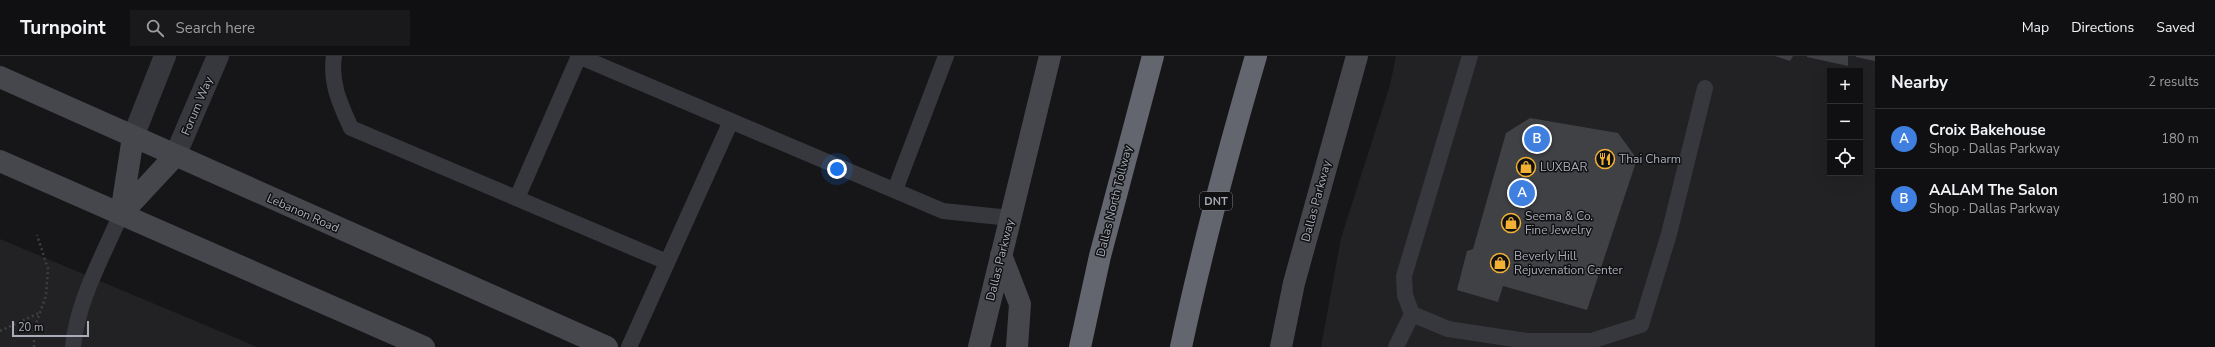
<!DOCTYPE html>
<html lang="en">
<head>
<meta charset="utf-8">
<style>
	:root { --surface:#101012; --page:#19191b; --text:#f1f3f6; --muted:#9c9d9f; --line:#303032; --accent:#2563eb }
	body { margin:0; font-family:"Nunito Sans",sans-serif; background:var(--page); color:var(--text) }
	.controls { position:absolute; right:12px; top:12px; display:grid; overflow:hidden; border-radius:0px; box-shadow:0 4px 16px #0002 }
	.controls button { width:36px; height:36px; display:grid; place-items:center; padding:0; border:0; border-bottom:1px solid var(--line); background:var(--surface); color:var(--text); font:20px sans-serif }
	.scale { position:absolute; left:12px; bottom:10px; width:77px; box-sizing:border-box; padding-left:4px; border:2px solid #a8adb8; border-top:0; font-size:11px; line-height:14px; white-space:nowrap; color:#a8adb8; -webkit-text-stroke:3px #111113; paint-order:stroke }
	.you { position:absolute; left:837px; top:113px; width:14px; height:14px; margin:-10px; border:3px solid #fff; border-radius:50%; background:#1a73e8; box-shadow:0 0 0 6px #1a73e833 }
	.badge { display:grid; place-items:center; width:26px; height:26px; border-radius:50%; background:var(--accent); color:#fff; font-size:13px; font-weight:700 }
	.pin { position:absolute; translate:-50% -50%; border:2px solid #fff; box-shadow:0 1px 4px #0006 }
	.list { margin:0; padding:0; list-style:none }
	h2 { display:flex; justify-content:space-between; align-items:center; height:52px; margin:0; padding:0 16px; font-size:17px }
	h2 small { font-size:13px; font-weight:400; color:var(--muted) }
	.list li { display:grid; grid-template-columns:26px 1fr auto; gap:12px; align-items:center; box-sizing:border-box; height:60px; padding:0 16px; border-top:1px solid var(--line) }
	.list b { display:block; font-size:15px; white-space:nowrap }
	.list p { margin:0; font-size:13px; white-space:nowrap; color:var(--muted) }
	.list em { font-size:13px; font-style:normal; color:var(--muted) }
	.icon { flex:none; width:22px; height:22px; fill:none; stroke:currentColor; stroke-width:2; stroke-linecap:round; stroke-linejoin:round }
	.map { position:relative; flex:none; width:1875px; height:291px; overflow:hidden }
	header { display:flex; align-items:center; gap:24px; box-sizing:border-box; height:56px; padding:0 20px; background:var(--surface); border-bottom:1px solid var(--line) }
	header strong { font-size:19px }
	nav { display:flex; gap:22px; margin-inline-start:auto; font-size:14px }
	.search { width:280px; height:36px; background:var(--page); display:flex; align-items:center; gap:10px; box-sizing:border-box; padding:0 14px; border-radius:0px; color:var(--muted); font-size:15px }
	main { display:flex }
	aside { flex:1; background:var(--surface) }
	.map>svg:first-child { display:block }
	.built { fill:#222225; fill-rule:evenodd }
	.building { fill:#404145 }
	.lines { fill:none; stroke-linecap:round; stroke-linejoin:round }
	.path { stroke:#3d3f44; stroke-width:2.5; stroke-dasharray:2 3; stroke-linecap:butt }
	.lane { stroke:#37383d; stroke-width:16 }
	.street { stroke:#37383d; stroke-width:22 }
	.secondary { stroke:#45474d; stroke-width:22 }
	.highway { stroke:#63666e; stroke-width:22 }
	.labels { text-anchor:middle; stroke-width:3; stroke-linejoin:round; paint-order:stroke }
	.shield { fill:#111113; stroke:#7b7e86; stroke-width:1 }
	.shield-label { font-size:11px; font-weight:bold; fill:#a8adb8 }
	.street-label { font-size:12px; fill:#a8adb8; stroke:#111113 }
	.poi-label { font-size:12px; fill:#a8adb8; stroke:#111113; text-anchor:start }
</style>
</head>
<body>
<header>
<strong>Turnpoint</strong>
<div class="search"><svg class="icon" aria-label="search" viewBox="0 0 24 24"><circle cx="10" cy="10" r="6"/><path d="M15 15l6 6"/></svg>Search here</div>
<nav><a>Map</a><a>Directions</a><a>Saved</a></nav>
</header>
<main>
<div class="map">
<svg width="1875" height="291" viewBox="0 0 1875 291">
	<rect width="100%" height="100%" fill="#161618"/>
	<path class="built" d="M1396,0H1875V291H1321L1341,182L1390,29ZM1830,15H1860V117H1830Z
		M0,183L257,291H0Z"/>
	<path class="building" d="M1775,0H1793L1790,5Z
		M1807,0H1848V10L1807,1Z
		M1856,0H1875V5L1856,1Z
		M1530,62L1618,77L1637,103L1587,254L1503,230L1498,246L1457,234L1467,195L1473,193L1506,77Z"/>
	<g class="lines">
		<path class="path" d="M0,275L39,257
			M34,291V273L46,240L48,213L37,179"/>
		<path class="lane" d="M334,0C330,27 340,48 351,72L667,206
			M578,0L943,155L1010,162
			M1470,0L1404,220L1405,239L1412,258L1448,273L1527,285H1591L1641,269L1669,178L1705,32
			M895,134L946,0
			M517,142L579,0
			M73,291C77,245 103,200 121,158
			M629,291L731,65
			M1396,291L1412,258"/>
		<path class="street" d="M133,81L165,0
			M175,100L218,0"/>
		<path class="secondary" d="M0,21L607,291
			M0,105L424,291
			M121,158L175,100
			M121,158L133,81
			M1001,199L1020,248L1017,291
			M979,291L1050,0
			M1281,291L1294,227L1357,0"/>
		<path class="highway" d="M1080,291L1100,200L1153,0
			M1181,291C1202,193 1228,96 1256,0"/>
	</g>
	<defs>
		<g id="restaurant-ring" transform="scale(1)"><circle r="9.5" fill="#111113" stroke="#f2b134" stroke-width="1.5"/><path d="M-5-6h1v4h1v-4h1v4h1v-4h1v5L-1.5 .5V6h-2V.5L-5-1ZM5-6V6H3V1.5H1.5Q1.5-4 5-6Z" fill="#f2b134"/></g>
		<g id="shop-ring" transform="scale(1)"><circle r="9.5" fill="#111113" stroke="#f2b134" stroke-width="1.5"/><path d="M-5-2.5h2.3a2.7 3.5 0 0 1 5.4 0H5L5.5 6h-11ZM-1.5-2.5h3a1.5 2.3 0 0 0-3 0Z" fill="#f2b134"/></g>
	</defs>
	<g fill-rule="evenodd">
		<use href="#restaurant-ring" x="1605" y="103"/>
		<use href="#shop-ring" x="1526" y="111"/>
		<use href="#shop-ring" x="1511" y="167"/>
		<use href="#shop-ring" x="1500" y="207"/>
	</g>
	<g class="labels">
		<rect class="shield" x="1200" y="136" width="32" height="18" rx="3"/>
		<g class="shield-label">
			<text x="1216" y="149">DNT</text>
		</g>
		<g class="street-label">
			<text transform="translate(197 50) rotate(-67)" y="4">Forum Way</text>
			<text transform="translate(1114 145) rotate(-76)" y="4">Dallas North Tollway</text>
			<text transform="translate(1316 145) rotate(-75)" y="4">Dallas Parkway</text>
			<text transform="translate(303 157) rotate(24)" y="4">Lebanon Road</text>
			<text transform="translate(1000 204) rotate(-76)" y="4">Dallas Parkway</text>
		</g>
		<g class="poi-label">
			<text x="1619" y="107">Thai Charm</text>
			<text x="1540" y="115">LUXBAR</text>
			<text x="1525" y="164">Seema &amp; Co.<tspan x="1525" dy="14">Fine Jewelry</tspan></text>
			<text x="1514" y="204">Beverly Hill<tspan x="1514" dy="14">Rejuvenation Center</tspan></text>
		</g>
	</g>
</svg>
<div class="controls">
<button>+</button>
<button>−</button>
<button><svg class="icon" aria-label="locate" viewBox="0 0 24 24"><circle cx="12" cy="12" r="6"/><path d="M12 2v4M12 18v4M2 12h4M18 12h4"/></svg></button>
</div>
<div class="scale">20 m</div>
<div class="you"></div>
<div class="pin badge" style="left:1522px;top:137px;background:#3f7fe0">A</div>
<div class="pin badge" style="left:1537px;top:83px;background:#3f7fe0">B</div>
</div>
<aside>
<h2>Nearby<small>2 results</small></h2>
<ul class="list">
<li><span class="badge" style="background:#3f7fe0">A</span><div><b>Croix Bakehouse</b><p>Shop · Dallas Parkway</p></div><em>180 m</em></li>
<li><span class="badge" style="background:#3f7fe0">B</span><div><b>AALAM The Salon</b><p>Shop · Dallas Parkway</p></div><em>180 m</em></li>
</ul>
</aside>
</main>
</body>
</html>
